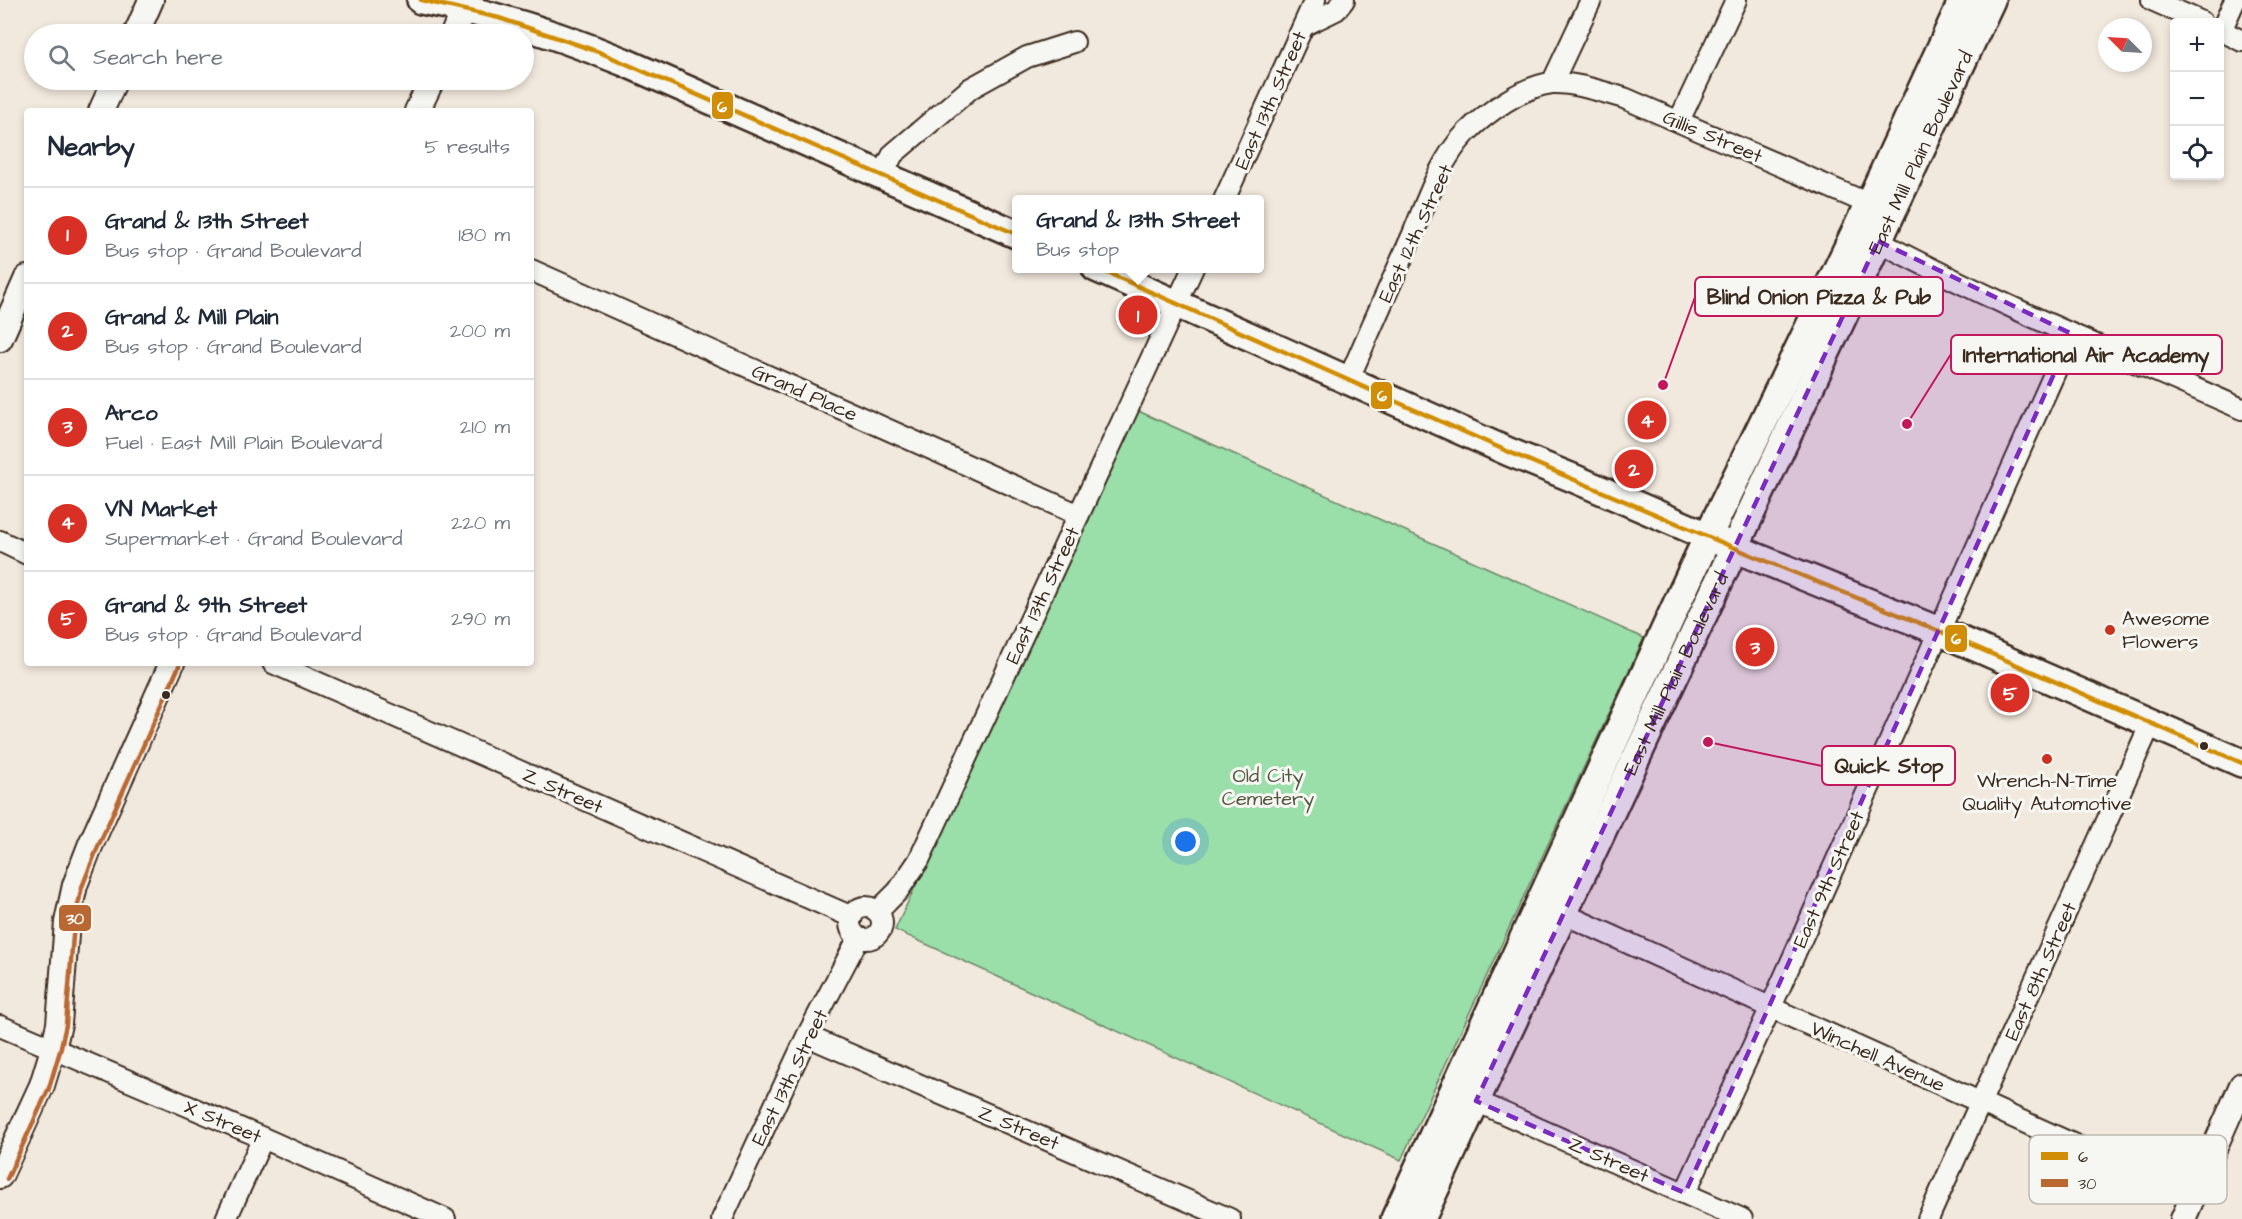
<!DOCTYPE html>
<html lang="en">
<head>
<meta charset="utf-8">
<style>
	:root { --surface:#fff; --page:#f2f2f3; --text:#1f2937; --muted:#747a83; --line:#e0e1e3; --accent:#d93025 }
	body { margin:0; font-family:"Architects Daughter",sans-serif; background:var(--page); color:var(--text) }
	.controls { position:absolute; right:18px; top:18px; display:grid; overflow:hidden; border-radius:6px; box-shadow:0 3px 9px #0003 }
	.controls button { width:54px; height:54px; display:grid; place-items:center; padding:0; border:0; border-bottom:2px solid var(--line); background:var(--surface); color:var(--text); font:30px sans-serif }
	.compass { position:absolute; left:2098px; top:18px; width:54px; height:54px; border-radius:50%; background:var(--surface); box-shadow:0 3px 9px #0003; rotate:294deg }
	.you { position:absolute; left:1186px; top:842px; width:21px; height:21px; margin:-15px; border:4px solid #fff; border-radius:50%; background:#1a73e8; box-shadow:0 0 0 9px #1a73e833 }
	.badge { display:grid; place-items:center; width:39px; height:39px; border-radius:50%; background:var(--accent); color:#fff; font-size:20px; font-weight:700 }
	.pin { position:absolute; translate:-50% -50%; border:3px solid #fff; box-shadow:0 2px 6px #0006 }
	.popup { position:absolute; left:1012px; top:195px; width:252px; height:78px; box-sizing:border-box; display:grid; place-content:center; border-radius:6px; background:var(--surface); filter:drop-shadow(0 2px 4px #0005); font-size:20px; white-space:nowrap; color:var(--muted) }
	.popup b { font-size:22px; color:var(--text) }
	.popup::after { content:''; position:absolute; left:50%; top:100%; margin-left:-12px; border:12px solid transparent; border-top-color:var(--surface) }
	.list { margin:0; padding:0; list-style:none }
	h2 { display:flex; justify-content:space-between; align-items:center; height:78px; margin:0; padding:0 24px; font-size:26px }
	h2 small { font-size:20px; font-weight:400; color:var(--muted) }
	.list li { display:grid; grid-template-columns:39px 1fr auto; gap:18px; align-items:center; box-sizing:border-box; height:96px; padding:0 24px; border-top:2px solid var(--line) }
	.list b { display:block; font-size:22px; white-space:nowrap }
	.list p { margin:0; font-size:20px; white-space:nowrap; color:var(--muted) }
	.list em { font-size:20px; font-style:normal; color:var(--muted) }
	.icon { flex:none; width:33px; height:33px; fill:none; stroke:currentColor; stroke-width:2; stroke-linecap:round; stroke-linejoin:round }
	.map { position:relative; flex:none; width:2242px; height:1219px; overflow:hidden }
	.search { position:absolute; background:var(--surface); box-shadow:0 3px 9px #0003; left:24px; top:24px; width:510px; height:66px; display:flex; align-items:center; gap:15px; box-sizing:border-box; padding:0 21px; border-radius:33px; color:var(--muted); font-size:22px }
	.panel { position:absolute; background:var(--surface); box-shadow:0 3px 9px #0003; left:24px; top:108px; width:510px; height:558px; border-radius:6px }
	.map>svg:first-child { display:block }
	.green { fill:#9adea9; stroke:#6a8464; stroke-width:1.5 }
	.lines { fill:none; stroke-linecap:round; stroke-linejoin:round }
	.minor-casing { stroke:#3b2a1e; stroke-width:24 }
	.tertiary-casing { stroke:#3b2a1e; stroke-width:28 }
	.secondary-casing { stroke:#3b2a1e; stroke-width:32 }
	.minor { stroke:#f6f6f2; stroke-width:20 }
	.tertiary { stroke:#f6f6f2; stroke-width:24 }
	.secondary { stroke:#f6f6f2; stroke-width:27 }
	.bus-1-casing { stroke:#f6f6f2; stroke-width:9 }
	.bus-2-casing { stroke:#f6f6f2; stroke-width:9 }
	.bus-1 { stroke:#d18d06; stroke-width:4.5 }
	.bus-2 { stroke:#ba6831; stroke-width:4.5 }
	.marked { fill:#7b2cbf; fill-opacity:0.2; stroke:#7b2cbf; stroke-width:4.5; stroke-dasharray:12 8; stroke-linejoin:round }
	.poi-dot { fill:#c8321e; stroke:#f6f6f2; stroke-width:2 }
	.bus-dot { fill:#3b2a1e; stroke:#f6f6f2; stroke-width:2 }
	.labels { text-anchor:middle; stroke-width:6; stroke-linejoin:round; paint-order:stroke }
	.street-label { font-size:20px; fill:#3b2a1e; stroke:#f6f6f2 }
	.poi-label { font-size:20px; fill:#3b2a1e; stroke:#f6f6f2; text-anchor:start }
	.park-label { font-size:20px; fill:#535741; stroke:#f6f6f2 }
	.key { fill:#f6f6f2; stroke:#beb9b2; stroke-width:1.5 }
	.key-label { font-size:16px; fill:#3b2a1e }
	.leader { fill:none; stroke:#c2185b; stroke-width:2 }
	.callout-dot { fill:#c2185b; stroke:#f6f6f2; stroke-width:2 }
	.callout { fill:#f6f6f2; stroke:#c2185b; stroke-width:2 }
	.callout-label { font-size:21px; text-anchor:middle; font-weight:bold; fill:#3b2a1e }
	.line-badge { stroke:#f6f6f2; stroke-width:2 }
	.badge-label { font-size:16px; text-anchor:middle; font-weight:bold; fill:#fff }
</style>
</head>
<body>
<div class="map">
<svg width="2242" height="1219" viewBox="0 0 2242 1219">
	<rect width="100%" height="100%" fill="#f2e9de"/>
	<filter id="ink" filterUnits="userSpaceOnUse"><feTurbulence type="fractalNoise" baseFrequency=".0167" numOctaves="2"/><feDisplacementMap in="SourceGraphic" scale="12" xChannelSelector="R" yChannelSelector="G"/><feConvolveMatrix kernelMatrix="1 2 1 2 8 2 1 2 1" color-interpolation-filters="sRGB"/></filter>
	<g filter="url(#ink)">
		<path class="green" d="M1136,410L1644,638L1401,1160L895,930Z"/>
		<g class="lines">
			<g class="minor-casing">
				<path id="minor" d="M2152,0L2202,22
					M1303,26L1336,10L1344,0
					M2220,30L2242,41
					M2221,31L2235,0
					M1552,83L1591,0
					M1679,121L1736,0
					M883,174L893,154L971,88L1027,57L1074,42
					M1224,200L1315,0
					M1878,241C1996,304 2120,355 2242,409
					M531,270L1079,515
					M1348,381C1369,332 1391,283 1413,234C1427,200 1440,160 1466,133C1486,113 1523,86 1552,83C1574,82 1603,92 1624,98L1869,204
					M0,541L27,554
					M273,663L852,917
					M850 923a16 16 0 1 1 32 0a16 16 0 1 1-32 0Z
					M877,912L898,891L919,860L1193,268
					M1564,914L2192,1198
					M0,1026L263,1138L445,1219
					M807,1036L1230,1219
					M1476,1101L1742,1219
					M1685,1193L1771,1007L2072,334
					M226,1219L263,1138
					M722,1219L807,1036L859,937
					M1928,1219L2151,723"/>
			</g>
			<g class="tertiary-casing">
				<path id="tertiary" d="M136,34L151,0
					M453,34L467,0
					M101,111L115,80
					M417,111L432,80
					M0,339L27,278
					M0,1176L42,1085L53,1049L59,1024L67,922L75,885L90,846L172,663
					M2183,1219L2242,1085"/>
			</g>
			<g class="secondary-casing">
				<g id="secondary">
					<path d="M421,0C492,13 558,35 624,62L1016,234"/>
					<path d="M1096,268L1509,452L1573,478L1756,557L1939,631L2242,763"/>
					<path d="M1395,1219L1708,536L1869,204L1963,0"/>
					<path id="s1" d="M1421,1219C1609,812 1801,407 1991,0"/>
				</g>
			</g>
			<use href="#minor" class="minor"/>
			<use href="#tertiary" class="tertiary"/>
			<use href="#secondary" class="secondary"/>
			<g class="bus-1-casing">
				<path id="bus-1" d="M421,0L499,18L599,52L1016,234
					M1097,268L1509,452L1756,557L1939,631L2242,763"/>
			</g>
			<g class="bus-2-casing">
				<path id="bus-2" d="M7,1179L49,1088L60,1051L66,1025L74,923L82,887L97,849L179,666"/>
			</g>
			<use href="#bus-1" class="bus-1"/>
			<use href="#bus-2" class="bus-2"/>
		</g>
	</g>
	<path class="marked" d="M1878,241L2072,334L1685,1193L1476,1101Z"/>
	<g class="poi-dot">
		<circle cx="2110" cy="630" r="6"/>
		<circle cx="2047" cy="759" r="6"/>
	</g>
	<g class="bus-dot">
		<circle cx="166" cy="695" r="5"/>
		<circle cx="2204" cy="746" r="5"/>
	</g>
	<g class="labels">
		<g class="street-label">
			<text transform="translate(1270 100) rotate(-66)" y="7">East 13th Street</text>
			<text transform="translate(1713 136) rotate(23)" y="7">Gillis Street</text>
			<text dy="7" stroke="none"><textPath href="#s1" startOffset="1178">East Mill Plain Boulevard</textPath></text>
			<text transform="translate(1415 233) rotate(-65)" y="7">East 12th Street</text>
			<text transform="translate(805 392) rotate(24)" y="7">Grand Place</text>
			<text transform="translate(1042 595) rotate(-65)" y="7">East 13th Street</text>
			<text dy="7" stroke="none"><textPath href="#s1" startOffset="602">East Mill Plain Boulevard</textPath></text>
			<text transform="translate(563 790) rotate(24)" y="7">Z Street</text>
			<text transform="translate(1828 879) rotate(-66)" y="7">East 9th Street</text>
			<text transform="translate(2040 971) rotate(-66)" y="7">East 8th Street</text>
			<text transform="translate(1878 1056) rotate(24)" y="7">Winchell Avenue</text>
			<text transform="translate(789 1077) rotate(-64)" y="7">East 13th Street</text>
			<text transform="translate(223 1121) rotate(23)" y="7">X Street</text>
			<text transform="translate(1019 1127) rotate(23)" y="7">Z Street</text>
			<text transform="translate(1609 1159) rotate(24)" y="7">Z Street</text>
		</g>
		<g class="poi-label">
			<text x="2122" y="625">Awesome<tspan x="2122" dy="23">Flowers</tspan></text>
			<text x="2047" y="787" text-anchor="middle">Wrench-N-Time<tspan x="2047" dy="23">Quality Automotive</tspan></text>
		</g>
		<g class="park-label">
			<text x="1268" y="782">Old City<tspan x="1268" dy="23">Cemetery</tspan></text>
		</g>
	</g>
	<rect x="2029" y="1135" width="198" height="69" rx="9" class="key"/>
	<rect x="2041" y="1152" width="27" height="8" fill="#d18d06"/>
	<rect x="2041" y="1179" width="27" height="8" fill="#ba6831"/>
	<g class="key-label">
		<text x="2078" y="1162">6</text>
		<text x="2078" y="1189">30</text>
	</g>
	<path class="leader" d="M1663 385L1695 297M1907 424L1951 354M1708 742L1822 766"/>
	<g class="callout-dot">
		<circle cx="1663" cy="385" r="6"/>
		<circle cx="1907" cy="424" r="6"/>
		<circle cx="1708" cy="742" r="6"/>
	</g>
	<g class="callout">
		<rect x="1695" y="277" width="248" height="39" rx="6"/>
		<rect x="1951" y="335" width="271" height="39" rx="6"/>
		<rect x="1822" y="746" width="133" height="39" rx="6"/>
	</g>
	<g class="callout-label">
		<text x="1819" y="304">Blind Onion Pizza &amp; Pub</text>
		<text x="2086" y="362">International Air Academy</text>
		<text x="1889" y="773">Quick Stop</text>
	</g>
	<g class="line-badge">
		<rect x="711" y="91" width="23" height="29" rx="6" fill="#d18d06"/>
		<rect x="1370" y="381" width="23" height="29" rx="6" fill="#d18d06"/>
		<rect x="1944" y="624" width="24" height="29" rx="6" fill="#d18d06"/>
		<rect x="58" y="904" width="34" height="28" rx="6" fill="#ba6831"/>
	</g>
	<g class="badge-label">
		<text x="722" y="112">6</text>
		<text x="1382" y="401">6</text>
		<text x="1956" y="644">6</text>
		<text x="75" y="924">30</text>
	</g>
</svg>
<div class="controls">
<button>+</button>
<button>−</button>
<button><svg class="icon" aria-label="locate" viewBox="0 0 24 24"><circle cx="12" cy="12" r="6"/><path d="M12 2v4M12 18v4M2 12h4M18 12h4"/></svg></button>
</div>
<svg class="compass" viewBox="-18 -18 36 36"><path d="M0-13l5 13h-10z" fill="#e53935"/><path d="M0 13l5-13h-10z" fill="#747a83"/></svg>
<div class="you"></div>
<div class="pin badge" style="left:1138px;top:315px">1</div>
<div class="popup"><b>Grand &amp; 13th Street</b>Bus stop</div>
<div class="pin badge" style="left:1634px;top:469px">2</div>
<div class="pin badge" style="left:1755px;top:647px">3</div>
<div class="pin badge" style="left:1647px;top:420px">4</div>
<div class="pin badge" style="left:2010px;top:693px">5</div>
<div class="search"><svg class="icon" aria-label="search" viewBox="0 0 24 24"><circle cx="10" cy="10" r="6"/><path d="M15 15l6 6"/></svg>Search here</div>
<section class="panel">
<h2>Nearby<small>5 results</small></h2>
<ul class="list">
<li><span class="badge">1</span><div><b>Grand &amp; 13th Street</b><p>Bus stop · Grand Boulevard</p></div><em>180 m</em></li>
<li><span class="badge">2</span><div><b>Grand &amp; Mill Plain</b><p>Bus stop · Grand Boulevard</p></div><em>200 m</em></li>
<li><span class="badge">3</span><div><b>Arco</b><p>Fuel · East Mill Plain Boulevard</p></div><em>210 m</em></li>
<li><span class="badge">4</span><div><b>VN Market</b><p>Supermarket · Grand Boulevard</p></div><em>220 m</em></li>
<li><span class="badge">5</span><div><b>Grand &amp; 9th Street</b><p>Bus stop · Grand Boulevard</p></div><em>290 m</em></li>
</ul>
</section>
</div>
</body>
</html>
